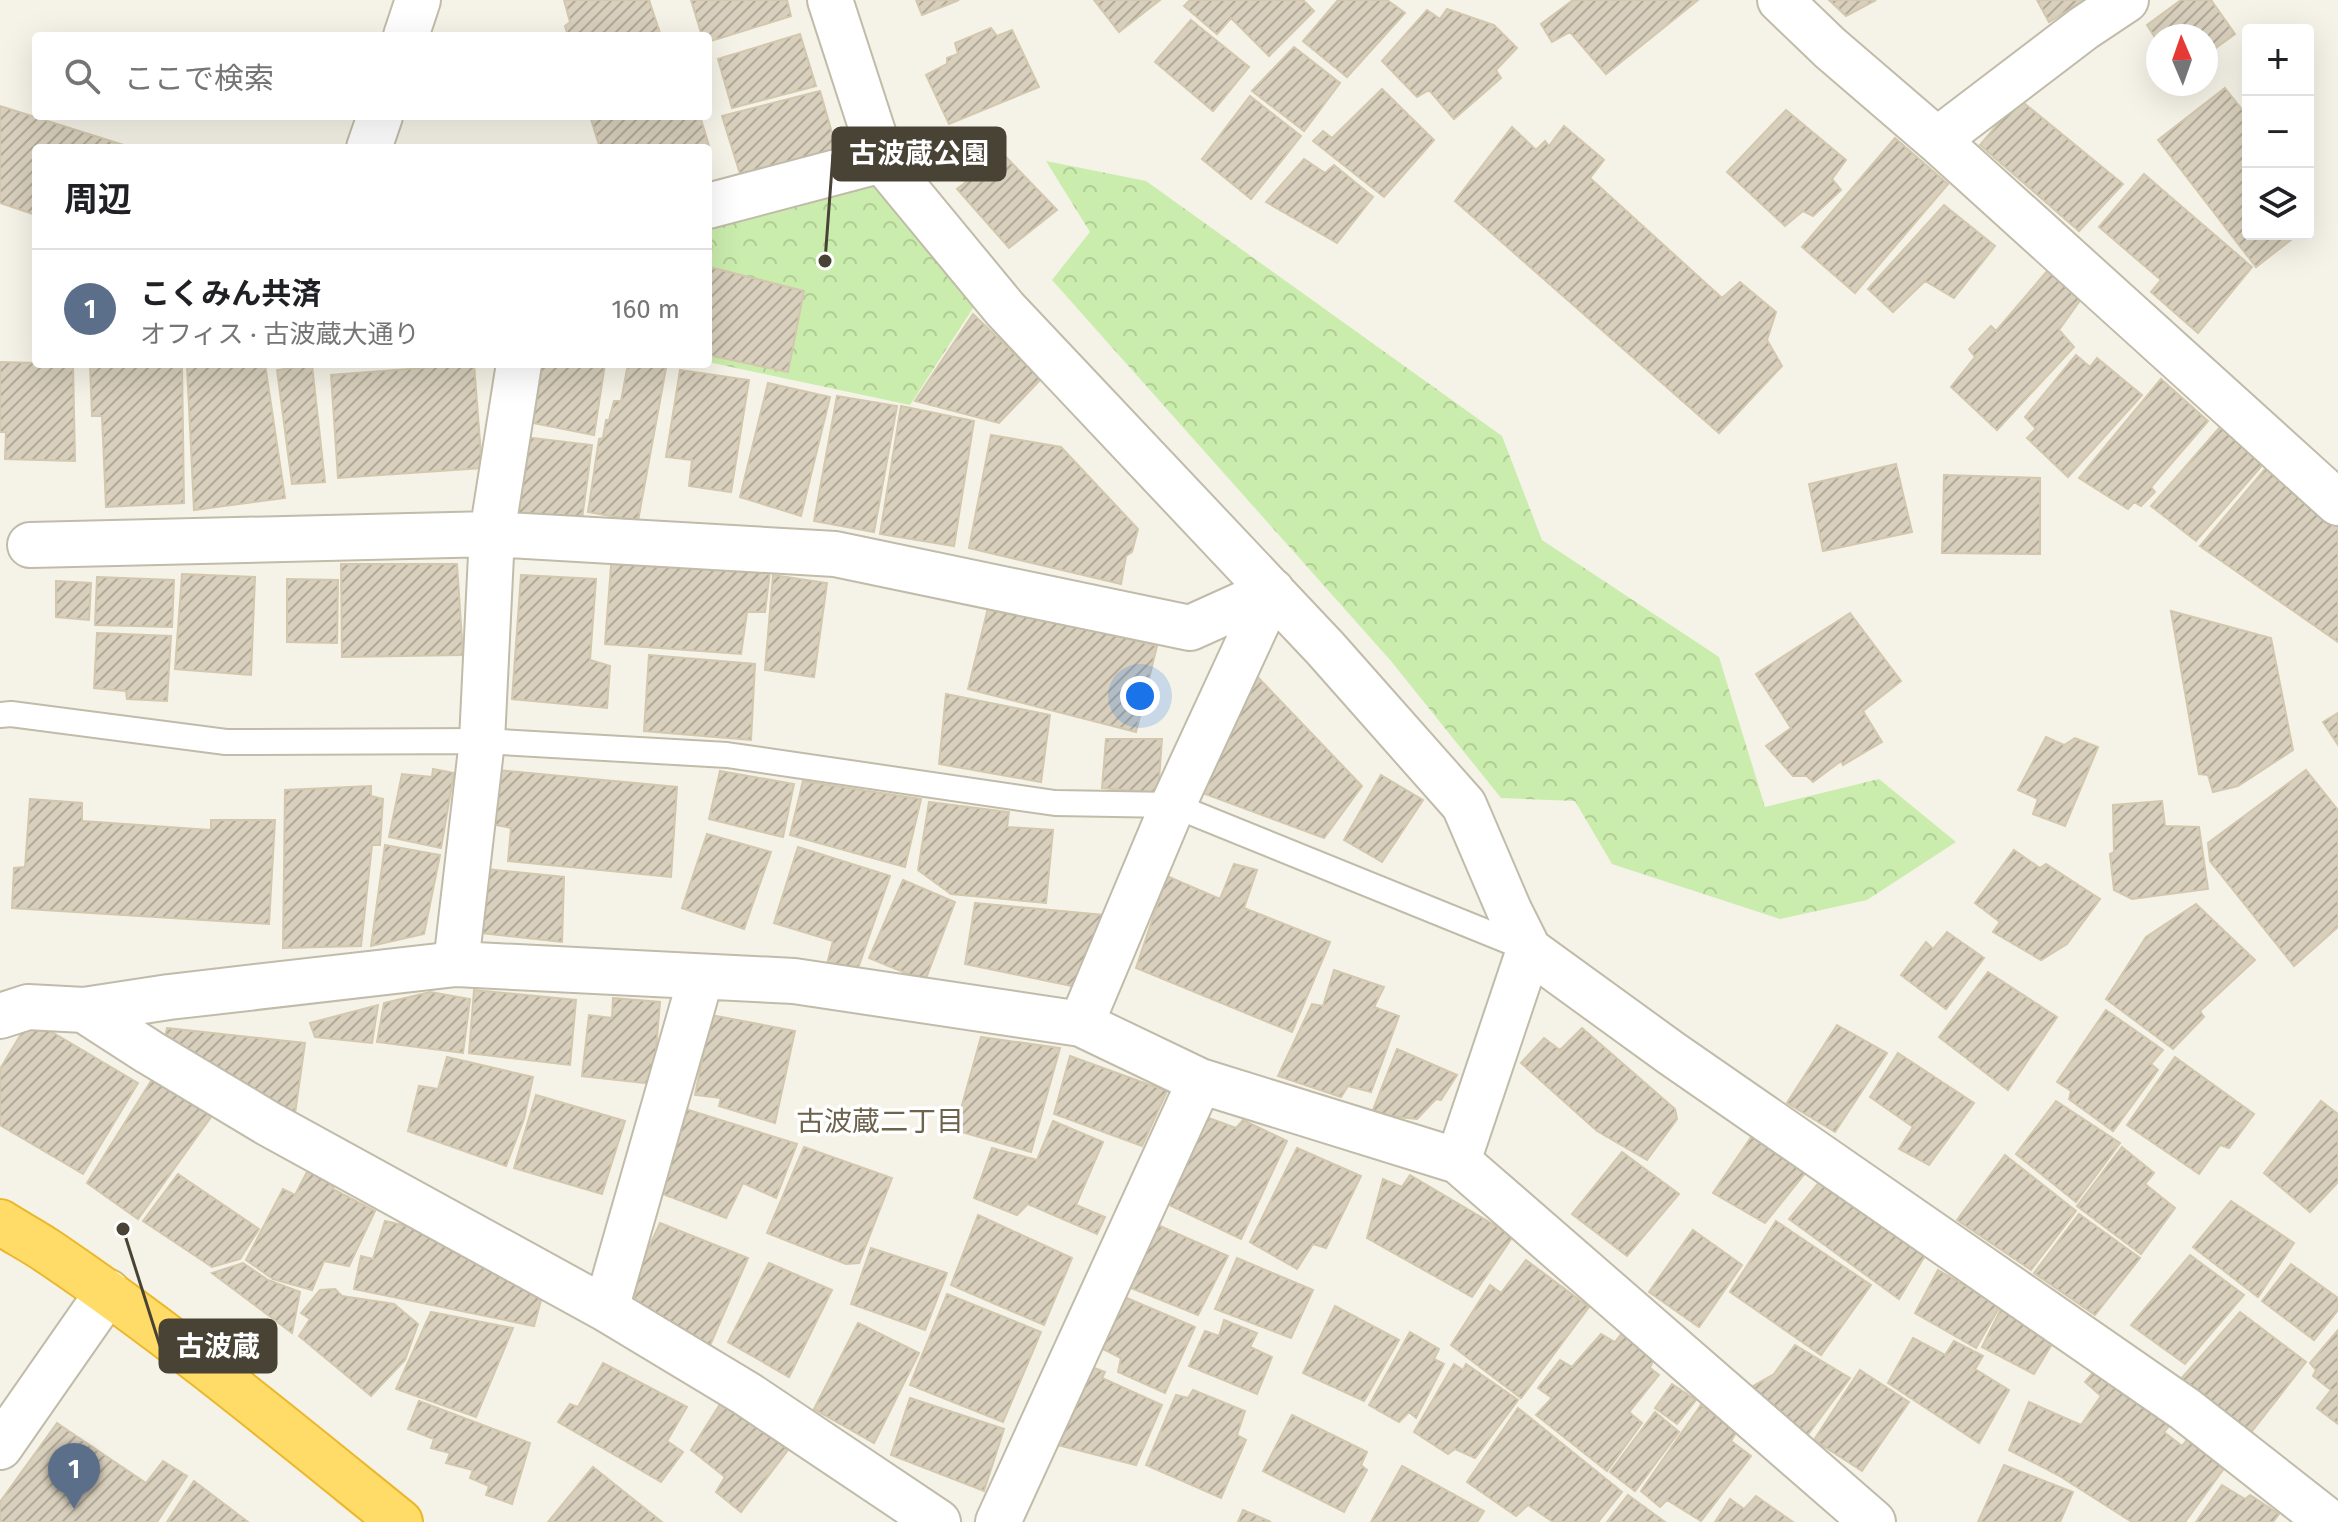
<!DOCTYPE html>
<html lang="ja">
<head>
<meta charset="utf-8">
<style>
	:root { --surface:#fff; --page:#f2f2f2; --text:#202124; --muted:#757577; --line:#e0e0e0; --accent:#7c3aed }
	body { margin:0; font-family:"Fira Sans","Noto Sans JP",sans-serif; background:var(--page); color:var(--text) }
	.controls { position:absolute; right:24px; top:24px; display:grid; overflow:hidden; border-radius:8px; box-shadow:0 8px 32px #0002 }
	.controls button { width:72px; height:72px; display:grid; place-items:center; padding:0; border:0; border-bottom:2px solid var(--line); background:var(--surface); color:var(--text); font:40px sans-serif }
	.compass { position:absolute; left:2146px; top:24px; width:72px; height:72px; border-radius:50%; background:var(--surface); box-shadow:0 8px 32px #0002; rotate:358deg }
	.you { position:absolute; left:1140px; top:696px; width:28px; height:28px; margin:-20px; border:6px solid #fff; border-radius:50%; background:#1a73e8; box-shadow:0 0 0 12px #1a73e833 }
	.badge { display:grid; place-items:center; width:52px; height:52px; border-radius:50%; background:var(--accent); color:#fff; font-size:26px; font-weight:700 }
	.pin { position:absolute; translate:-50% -66px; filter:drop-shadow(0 2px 4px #0008) }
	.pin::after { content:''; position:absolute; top:42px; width:28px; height:24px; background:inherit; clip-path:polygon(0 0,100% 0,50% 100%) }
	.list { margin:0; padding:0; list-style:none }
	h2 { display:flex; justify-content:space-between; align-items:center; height:104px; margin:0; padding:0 32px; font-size:34px }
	h2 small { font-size:26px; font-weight:400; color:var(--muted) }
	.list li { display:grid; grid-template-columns:52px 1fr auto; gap:24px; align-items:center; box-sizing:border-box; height:120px; padding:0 32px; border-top:2px solid var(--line) }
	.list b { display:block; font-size:30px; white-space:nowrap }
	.list p { margin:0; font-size:26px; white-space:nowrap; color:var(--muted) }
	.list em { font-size:26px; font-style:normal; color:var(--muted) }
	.icon { flex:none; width:44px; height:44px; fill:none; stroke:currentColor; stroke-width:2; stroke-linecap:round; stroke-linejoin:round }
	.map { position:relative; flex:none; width:2338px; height:1522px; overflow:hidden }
	.search { position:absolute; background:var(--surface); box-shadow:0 8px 32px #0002; left:32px; top:32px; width:680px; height:88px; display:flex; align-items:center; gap:20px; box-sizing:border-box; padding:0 28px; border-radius:8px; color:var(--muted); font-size:30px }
	.panel { position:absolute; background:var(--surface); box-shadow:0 8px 32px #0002; left:32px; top:144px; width:680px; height:224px; border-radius:8px }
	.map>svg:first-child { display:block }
	.forest { fill:url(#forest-crowns) }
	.building { fill:url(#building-hatch); stroke:#d3c8ae; stroke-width:2 }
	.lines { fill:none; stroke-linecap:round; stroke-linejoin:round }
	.lane-casing { stroke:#c1bba9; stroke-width:28 }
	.street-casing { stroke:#c1bba9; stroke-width:48 }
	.highway-casing { stroke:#ebb72b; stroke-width:48 }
	.lane { stroke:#fff; stroke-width:24 }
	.street { stroke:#fff; stroke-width:44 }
	.highway { stroke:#ffdb68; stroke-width:44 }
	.labels { text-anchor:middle; stroke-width:7; stroke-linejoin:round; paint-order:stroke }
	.neighbourhood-label { font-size:28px; fill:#6d624c; stroke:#fff }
	.leader { fill:none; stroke:#494335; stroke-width:3 }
	.callout-dot { fill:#494335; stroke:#fff; stroke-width:3 }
	.callout { fill:#494335; stroke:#494335; stroke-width:3 }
	.callout-label { font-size:28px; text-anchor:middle; font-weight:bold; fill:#fff }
</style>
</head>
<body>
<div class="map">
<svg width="2338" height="1522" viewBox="0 0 2338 1522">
	<defs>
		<pattern id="forest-crowns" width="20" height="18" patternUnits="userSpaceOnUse" patternTransform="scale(2)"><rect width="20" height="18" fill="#caedad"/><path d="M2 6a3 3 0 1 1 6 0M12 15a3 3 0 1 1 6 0" fill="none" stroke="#afcc95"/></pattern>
		<pattern id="building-hatch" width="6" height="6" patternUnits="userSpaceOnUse" patternTransform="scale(2)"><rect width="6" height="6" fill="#d8cfbc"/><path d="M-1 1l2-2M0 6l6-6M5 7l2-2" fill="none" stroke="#b1aa9a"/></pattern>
	</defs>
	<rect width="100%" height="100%" fill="#f5f2e7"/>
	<path class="forest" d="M1046,161L1146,181L1502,436L1542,540L1719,657L1765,807L1879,779L1956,842L1867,900L1780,919L1612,864L1575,801L1501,798L1391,661L1052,280L1090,232Z
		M870,182L977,302L910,405L708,362V221Z"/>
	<path class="building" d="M564,0H649L661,36H568L565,26L570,22Z
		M691,0H787L791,16L708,42V36H702Z
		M916,0H959L922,15Z
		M1094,0H1160L1119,32Z
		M1190,0H1303L1314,11L1269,56L1231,18L1217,34L1184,6Z
		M1338,0H1387L1405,13L1347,77L1303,41Z
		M1573,0H1698L1606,74L1570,32L1552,42L1541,24Z
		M1829,0H1876L1846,16Z
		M2037,0H2085L2049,22Z
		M2181,0H2211L2235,34L2206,55V36H2158V42L2147,25Z
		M1447,9L1494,25L1517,48L1496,70L1501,78L1454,119L1429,90L1417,97L1382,61L1427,10L1440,19Z
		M1191,20L1249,67L1213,111L1155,62Z
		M991,28L997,36L1012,30L1039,87L949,124L926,75L947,64V58L958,54L955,43Z
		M800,34L816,86L732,108L718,59Z
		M1294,47L1340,83L1304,131L1252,91Z
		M2225,88L2248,117V234H2288L2292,239L2256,267L2158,140Z
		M1382,89L1434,140L1384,197L1313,141L1323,131L1332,138Z
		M820,91L837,150L741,177L722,116Z
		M1250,96L1301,136L1251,199L1202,159Z
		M2019,99L2123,184L2079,231L1980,145Z
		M0,106L133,148H36V215L0,203Z
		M1786,110L1846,160L1832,179L1841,190L1813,216L1803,211L1785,226L1727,172Z
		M590,116H700L709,146L699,148H600Z
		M1564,126L1604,160L1590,178L1722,298L1740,282L1776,312L1767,340L1782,366L1719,433L1455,201L1512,127L1536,150L1545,141L1549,146Z
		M1895,138L1948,184L1855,293L1802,247Z
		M1003,154L1057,210L1009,248L957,189Z
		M1304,159L1325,173L1334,165L1373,197L1337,243L1266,202Z
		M2144,174L2252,267L2198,333L2151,292L2161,280L2099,227Z
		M1944,205L1995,246L1954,298L1925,281L1893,312L1868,289Z
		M708,245L712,246L709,267L804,291L788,372L708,355Z
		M2048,270L2081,299L2059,330L2074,347L1997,430L1951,387L1975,357L1969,349L1991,326L1996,331Z
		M973,314L1041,379L999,423L915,401Z
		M2076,355L2090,367L2097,358L2142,395L2068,477L2027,438L2036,429L2025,417Z
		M0,362L73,364L75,461L5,459L6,432H0Z
		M90,364H182L184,503L106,507L102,416H92Z
		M208,364H265L285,498L194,510L187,366Z
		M474,364L482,468L338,478L331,375Z
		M537,364H605L594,435L528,422Z
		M628,364H644L666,368L638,521L588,512L599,439L603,438L606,420H609L614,401H621Z
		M312,365L325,482L292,484L277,370Z
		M680,370L749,380L731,492L689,486L692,460L666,457Z
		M2161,379L2208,421L2151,487L2155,492L2141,506L2134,502L2128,509L2079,478Z
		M768,383L830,397L801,516L740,497Z
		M837,396L897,406L874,532L814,521Z
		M901,406L974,421L954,546L880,534Z
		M2221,426L2265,462L2196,541L2151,506Z
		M991,435L1061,447L1138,529L1132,552L1126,556L1121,584L969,548Z
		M524,437L592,445L581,526L510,515Z
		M2271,462L2338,515V642L2200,546Z
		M1896,464L1912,532L1823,551L1809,484Z
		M1944,475L2040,478V554L1942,553Z
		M612,553L770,571L765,612H747L741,654L605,644Z
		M341,564H457L463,655L342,657Z
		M182,574L255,577L251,675L175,669Z
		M521,575L596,579L590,660L610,666L607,708L512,699Z
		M773,575L827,583L814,677L765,670Z
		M97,577L174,580L172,627L95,625Z
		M287,579L338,580L337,643L287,642Z
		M56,581L91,583L89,620L56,617Z
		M989,604L1157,646L1136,732L968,689Z
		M2171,611L2271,638L2293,750L2238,786L2213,792L2208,775L2199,774Z
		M1850,613L1901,681L1863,711L1882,742L1843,765L1841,761L1813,782L1807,776H1793L1766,746L1791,728L1756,674Z
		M97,633L171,636L167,701L127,699L126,691L94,688Z
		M649,655L755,664L751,740L644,731Z
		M1248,667L1362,786L1324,838L1197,791Z
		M946,694L1050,715L1041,782L939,764Z
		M2338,713V745L2323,722Z
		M2046,737L2064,745L2075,738L2098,747L2065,826L2033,814L2038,799L2018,790Z
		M1106,739H1162L1158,793L1102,788Z
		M433,769L454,773L441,848L389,837L402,774L432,777Z
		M498,770L677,787L671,877L508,861L511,828L491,824Z
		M2306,770L2338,810V927L2294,966L2210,861L2208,843Z
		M720,771L794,784L783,837L709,819Z
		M1381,775L1423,800L1382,862L1344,840Z
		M803,781L921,799L905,867L790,835Z
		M371,786V796L383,799L380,845H372L361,946L283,948L285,790Z
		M30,799L82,803V821L211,830V820H275L269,924L12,908L14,868L25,867Z
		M2162,801L2165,826L2199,827L2208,889L2132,899L2114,890L2110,854L2114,852L2113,805Z
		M929,802L1009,812L1007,827L1053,830L1046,903L951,894L918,870Z
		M707,834L771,852L744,929L682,908Z
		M385,845L440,855L424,934L371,946Z
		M798,847L890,876L856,974L826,968L833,941L774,923Z
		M2014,850L2040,868L2046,864L2100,899L2067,944L2041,960L1993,932L2000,922L1975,903Z
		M1234,864L1257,870L1244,908L1330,942L1292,1032L1136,968L1167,876L1220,899Z
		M477,868L564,877L562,942L473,932Z
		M903,880L955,902L925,981L869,958Z
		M975,903L1103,915L1077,987L965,964Z
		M2196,904L2255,960L2200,1011L2204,1017L2173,1049L2106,999L2146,937Z
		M1947,932L1984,958L1946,1009L1901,975L1926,942L1933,949Z
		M1334,970L1384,987L1374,1007L1399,1016L1371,1092L1348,1086L1341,1097L1278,1076L1312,1004L1323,1006Z
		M1988,972L2057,1017L2008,1090L1939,1037Z
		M474,990L576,1000L570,1065L469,1053Z
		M430,992L470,999L463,1053L377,1042L384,1003Z
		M613,998L660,1002L653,1084L582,1076L589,1015L612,1018Z
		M378,1005L372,1043L315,1037L310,1023Z
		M2106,1010L2163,1050L2151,1064L2158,1070L2113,1131L2069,1099L2071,1091L2057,1082Z
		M711,1015L795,1031L775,1123L719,1106L721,1098L695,1095Z
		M30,1019L138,1083L83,1174L0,1125V1069Z
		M1837,1025L1887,1053L1835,1132L1787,1103Z
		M167,1028L305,1043L294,1121L163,1045Z
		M1582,1028L1675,1109L1677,1119L1647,1160L1597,1131L1521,1063L1544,1038L1560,1050Z
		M981,1037L1060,1048L1031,1152L955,1130Z
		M1397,1049L1457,1075L1441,1100L1436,1099L1417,1119L1388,1116L1373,1110Z
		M1898,1053L1974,1103L1929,1165L1899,1149L1913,1127L1870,1097Z
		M1070,1056L1167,1091L1142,1146L1054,1114Z
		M447,1057L533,1077L524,1119L506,1166L408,1131L419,1086L438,1089Z
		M2175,1057L2254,1114L2229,1148L2220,1145L2199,1174L2127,1125Z
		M156,1073L216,1110L138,1219L87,1183Z
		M536,1095L625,1121L602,1194L514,1168Z
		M2056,1101L2120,1143L2076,1202L2016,1154Z
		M2321,1101L2338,1114V1182L2310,1212L2264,1173Z
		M679,1107L797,1144L776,1198L743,1183L726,1218L652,1190Z
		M1203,1116L1236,1128L1243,1120L1287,1141L1241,1239L1165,1203Z
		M1053,1121L1103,1142L1076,1205L1105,1217L1097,1234L1028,1204L1017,1215L974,1198L992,1148L1037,1160Z
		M1752,1136L1806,1172L1765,1223L1713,1193Z
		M804,1147L892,1178L859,1263L846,1264L767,1233Z
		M2122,1147L2154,1173L2145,1184L2175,1208L2141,1254L2077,1206Z
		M1297,1148L1361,1176L1326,1248L1313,1244L1297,1269L1250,1242Z
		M1622,1152L1679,1194L1627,1256L1572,1214Z
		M2005,1155L2076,1211L2031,1270L1957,1220Z
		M308,1170L336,1181L333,1189L375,1211L349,1266L324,1261L312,1290L273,1279L246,1260L283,1189L295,1195Z
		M178,1174L259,1229L240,1259L212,1267L143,1221Z
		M1410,1175L1513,1236L1472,1297L1367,1238L1383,1179L1402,1187Z
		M1820,1181L1926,1254L1899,1299L1789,1219Z
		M2231,1201L2294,1243L2258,1297L2193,1247Z
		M2079,1214L2140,1258L2095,1315L2034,1273Z
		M978,1215L1072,1258L1044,1325L951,1285Z
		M385,1221L434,1232L512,1276V1283L543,1293L534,1326L354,1289L361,1256L373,1259Z
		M1776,1221L1871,1285L1821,1355L1730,1292Z
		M660,1223L748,1258L708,1350L631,1308L636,1292L631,1287Z
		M1153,1223L1228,1256L1198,1315L1126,1286Z
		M1693,1230L1742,1265L1699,1327L1649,1292Z
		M871,1248L947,1273L925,1330L851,1304Z
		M2190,1255L2244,1295L2185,1364L2131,1325Z
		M1237,1258L1313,1290L1291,1338L1215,1309Z
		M1526,1260L1589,1307L1521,1398L1451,1345L1490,1285L1501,1293Z
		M243,1263L268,1280L300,1292L292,1333L212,1273Z
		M769,1263L832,1290L789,1377L728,1342Z
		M2291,1264L2338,1298V1310L2314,1340L2262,1301Z
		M1938,1270L2000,1306L1976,1348L1915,1313Z
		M335,1289L342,1296L394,1304L418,1324L405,1360L371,1396L299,1336L310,1319L301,1313L320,1290Z
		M947,1294L1041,1332L1003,1422L910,1385Z
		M1122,1296L1195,1327L1165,1393L1118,1372L1121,1358L1099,1347Z
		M1335,1306L1399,1340L1364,1401L1303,1373Z
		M2001,1309L2055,1339L2034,1374L1982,1347Z
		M431,1312L513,1328L476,1417L396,1389Z
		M2240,1312L2306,1362L2249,1435L2178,1382Z
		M1224,1320L1257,1333L1250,1347L1272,1357L1257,1394L1189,1366L1205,1331L1219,1336Z
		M858,1323L919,1353L874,1443L814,1409Z
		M2338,1330V1424L2317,1408L2331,1390L2313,1376L2316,1370L2310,1363Z
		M1410,1332L1439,1349L1434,1359L1444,1364L1416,1418L1409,1412L1399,1422L1369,1405Z
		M1623,1332L1654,1358L1650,1368L1659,1375L1629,1412L1642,1423L1607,1471L1536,1415L1552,1398L1538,1388L1560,1360L1572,1367L1601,1334L1615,1342Z
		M1913,1338L1945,1355L1954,1341L1983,1356L1975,1369L2009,1390L1979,1443L1888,1383Z
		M1795,1345L1850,1378L1806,1437L1748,1389L1774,1374Z
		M603,1363L687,1407L667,1441L683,1452L661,1482L558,1422L570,1404L578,1407Z
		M1084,1364L1105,1372L1102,1378L1162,1405L1136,1465L1054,1444Z
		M1454,1364L1463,1370L1466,1364L1518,1400L1475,1458L1455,1449L1448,1454L1414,1432Z
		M2097,1368L2173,1421L2164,1432L2182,1446L2190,1436L2228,1463L2185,1522H2132L2058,1475L2009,1450L2029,1402L2081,1425L2101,1396L2085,1382Z
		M1860,1370L1909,1402L1862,1471L1814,1440Z
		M1672,1384L1696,1400L1677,1424L1655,1408Z
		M1193,1390L1245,1411L1237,1435L1246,1440L1221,1498L1146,1465L1176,1395L1188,1398Z
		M724,1398L794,1442L741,1512L716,1492L725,1477L691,1450Z
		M910,1398L1004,1429L984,1491L891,1455Z
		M419,1401L530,1443L512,1504L486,1495L489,1486L470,1478L473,1470L446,1463L450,1453L431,1448L434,1439L408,1429Z
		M1701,1405L1737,1431L1731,1441L1751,1456L1701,1521L1667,1500L1660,1507L1641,1491Z
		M1518,1408L1622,1492L1598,1522H1553L1528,1505L1516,1516L1467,1482Z
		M1655,1412L1679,1432L1635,1491L1610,1472Z
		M1292,1415L1367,1452L1361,1465L1367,1470L1344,1512L1263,1471Z
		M57,1423L146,1483L163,1461L187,1476L157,1522H0V1502Z
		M2004,1465L2073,1492L2060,1522H1978Z
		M1402,1466L1484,1511L1477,1522H1371Z
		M593,1467L662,1522H548Z
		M194,1481L248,1522H167Z
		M2222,1485L2245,1499L2250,1495L2279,1514L2273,1522H2196Z
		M1628,1495L1665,1522H1607Z
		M1756,1496L1793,1522H1715L1730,1499L1744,1509Z
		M1243,1510L1271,1522H1238Z"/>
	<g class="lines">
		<g class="lane-casing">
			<path id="lane" d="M0,715L11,714L226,742L482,741L727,755L1055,803L1173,805L1528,949"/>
		</g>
		<g class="street-casing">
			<path id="street" d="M830,0L882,160L1005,309L1325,648L1464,805L1509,910L1529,950L1671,1053L2185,1409L2329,1522
				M1780,0L1830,48L1937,140L2338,503
				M406,36L418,0
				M1937,140L2084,28L2126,0
				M369,148L380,116
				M708,206L882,160
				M30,545L492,534L835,554L1190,628L1272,591
				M456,964L482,741L492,534L519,364
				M84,1010L149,1052L269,1124L606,1309L747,1394L938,1522
				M0,1016L28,1007L84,1010L169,997L456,964L794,981L1081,1024L1200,1081L1458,1161L1873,1522
				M1081,1024L1173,805L1272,591
				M1458,1161L1529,950
				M606,1309L701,977
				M0,1447L108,1292
				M998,1522L1200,1081"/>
		</g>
		<g class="highway-casing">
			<path id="highway" d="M0,1222C17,1233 35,1242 52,1254C173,1336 286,1430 400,1522"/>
		</g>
		<use href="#lane" class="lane"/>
		<use href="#street" class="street"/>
		<use href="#highway" class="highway"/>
	</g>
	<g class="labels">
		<g class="neighbourhood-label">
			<text x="880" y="1131">古波蔵二丁目</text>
		</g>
	</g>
	<path class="leader" d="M825 261L833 154M123 1229L160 1346"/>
	<g class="callout-dot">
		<circle cx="825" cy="261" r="8"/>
		<circle cx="123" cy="1229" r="8"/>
	</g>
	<g class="callout">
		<rect x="833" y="128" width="172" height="52" rx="8"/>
		<rect x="160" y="1320" width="116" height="52" rx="8"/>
	</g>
	<g class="callout-label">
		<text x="919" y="163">古波蔵公園</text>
		<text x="218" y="1356">古波蔵</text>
	</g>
</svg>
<div class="controls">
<button>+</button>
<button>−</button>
<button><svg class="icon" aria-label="layers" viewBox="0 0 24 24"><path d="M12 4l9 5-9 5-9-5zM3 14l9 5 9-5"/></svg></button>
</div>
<svg class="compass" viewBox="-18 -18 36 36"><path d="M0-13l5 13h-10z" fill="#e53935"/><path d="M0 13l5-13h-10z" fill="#757577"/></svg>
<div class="you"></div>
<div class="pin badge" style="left:74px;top:1509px;background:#5c6f8a">1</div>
<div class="search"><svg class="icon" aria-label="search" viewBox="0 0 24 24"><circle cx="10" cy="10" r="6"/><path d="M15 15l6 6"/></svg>ここで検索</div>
<section class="panel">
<h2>周辺<small></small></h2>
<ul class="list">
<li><span class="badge" style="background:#5c6f8a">1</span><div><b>こくみん共済</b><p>オフィス · 古波蔵大通り</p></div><em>160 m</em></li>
</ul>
</section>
</div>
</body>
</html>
